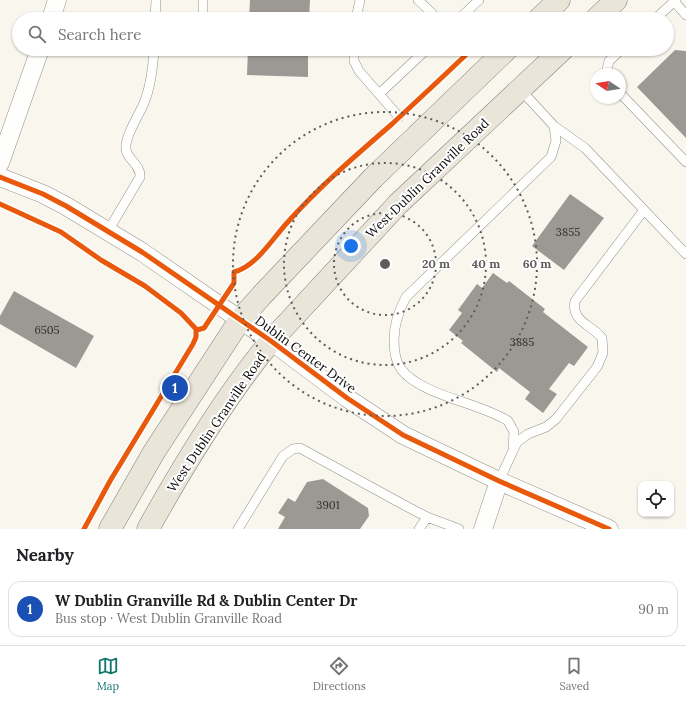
<!DOCTYPE html>
<html lang="en">
<head>
<meta charset="utf-8">
<style>
	:root { --surface:#fff; --page:#f6f6f6; --text:#202124; --muted:#757577; --line:#e0e0e0; --accent:#0f766e }
	body { margin:0; font-family:Lora,serif; background:var(--page); color:var(--text) }
	.controls { position:absolute; right:12px; bottom:12px; display:grid; overflow:hidden; border-radius:8px; box-shadow:0 1px 3px #0004 }
	.controls button { width:36px; height:36px; display:grid; place-items:center; padding:0; border:0; border-bottom:1px solid var(--line); background:var(--surface); color:var(--text); font:20px sans-serif }
	.compass { position:absolute; left:590px; top:68px; width:36px; height:36px; border-radius:50%; background:var(--surface); box-shadow:0 1px 3px #0004; rotate:282deg }
	.you { position:absolute; left:351px; top:246px; width:14px; height:14px; margin:-10px; border:3px solid #fff; border-radius:50%; background:#1a73e8; box-shadow:0 0 0 6px #1a73e833 }
	.badge { display:grid; place-items:center; width:26px; height:26px; border-radius:50%; background:var(--accent); color:#fff; font-size:13px; font-weight:700 }
	.pin { position:absolute; translate:-50% -50%; border:2px solid #fff; box-shadow:0 1px 4px #0006 }
	.list { margin:0; padding:0; list-style:none }
	h2 { display:flex; justify-content:space-between; align-items:center; height:52px; margin:0; padding:0 16px; font-size:17px }
	h2 small { font-size:13px; font-weight:400; color:var(--muted) }
	.list li { display:grid; grid-template-columns:26px 1fr auto; gap:12px; align-items:center; box-sizing:border-box; height:56px; margin:0 8px 8px; padding:0 8px; border:1px solid var(--line); border-radius:12px }
	.list b { display:block; font-size:15px; white-space:nowrap }
	.list p { margin:0; font-size:13px; white-space:nowrap; color:var(--muted) }
	.list em { font-size:13px; font-style:normal; color:var(--muted) }
	.icon { flex:none; width:22px; height:22px; fill:none; stroke:currentColor; stroke-width:2; stroke-linecap:round; stroke-linejoin:round }
	.map { position:relative; flex:none; width:686px; height:529px; overflow:hidden }
	.search { position:absolute; background:var(--surface); box-shadow:0 1px 3px #0004; left:12px; right:12px; top:12px; height:44px; display:flex; align-items:center; gap:10px; box-sizing:border-box; padding:0 14px; border-radius:22px; color:var(--muted); font-size:15px }
	.sheet { height:116px; background:var(--surface) }
	nav { display:flex; justify-content:space-around; align-items:center; box-sizing:border-box; height:56px; border-top:1px solid var(--line); background:var(--surface); font-size:11px; color:var(--muted) }
	nav a { display:grid; justify-items:center; gap:2px }
	nav .on { color:var(--accent) }
	.map>svg:first-child { display:block }
	.building { fill:#9c9994 }
	.lines { fill:none; stroke-linecap:round; stroke-linejoin:round }
	.service-casing { stroke:#92918d; stroke-width:10 }
	.minor-casing { stroke:#92918d; stroke-width:19 }
	.primary-casing { stroke:#7f7e7a; stroke-width:23 }
	.service { stroke:#fefefc; stroke-width:9 }
	.minor { stroke:#fefefc; stroke-width:18 }
	.primary { stroke:#eae5d9; stroke-width:22 }
	.cycleway-casing { stroke:#fff; stroke-width:8 }
	.cycleway { stroke:#e8590c; stroke-width:5 }
	.ring { fill:none; stroke:#5e5d5a; stroke-width:2; stroke-dasharray:2 4 }
	.labels { text-anchor:middle; stroke-width:4; stroke-linejoin:round; paint-order:stroke }
	.number-label { font-size:11px; fill:#2f2e2d }
	.street-label { font-size:13px; fill:#0b0b0b; stroke:#fff }
	.centre { fill:#5e5d5a; stroke:#fff; stroke-width:2 }
	.ring-label { font-size:12px; text-anchor:middle; font-weight:bold; fill:#5e5d5a; stroke:#fff; stroke-width:4; stroke-linejoin:round; paint-order:stroke }
</style>
</head>
<body>
<div class="map">
<svg width="686" height="529" viewBox="0 0 686 529">
	<rect width="100%" height="100%" fill="#f9f6ee"/>
	<path class="building" d="M250,0H310L309,19H249Z
		M248,49H308V77L247,75Z
		M675,50L686,51V138L637,87Z
		M570,194L604,218L564,270L532,246Z
		M493,273L507,283L509,281L545,309L543,312L588,347L574,366L569,363L549,389L557,394L543,413L525,399L530,392L499,368L497,372L461,343L463,341L449,330L462,313L458,310L477,284L482,288Z
		M14,291L94,336L76,368L0,324V316Z
		M323,479L368,508L369,516L360,529H278L285,517L278,513L288,498L295,502L307,482Z"/>
	<g class="lines">
		<g class="service-casing">
			<path id="service" d="M418,0L438,19
				M673,0L686,15
				M155,19L156,0
				M203,19V0
				M356,19L360,0
				M459,19L479,0
				M655,19L676,0
				M354,49V61L359,71L399,117
				M606,74L609,61L622,49
				M520,89L554,126L585,148L686,254
				M620,93L686,162
				M379,94L427,49
				M108,231L140,177C141,163 124,159 126,145C127,133 139,115 144,103C151,86 153,67 154,49
				M513,449L514,432L508,421C480,403 420,395 401,369C395,361 394,351 394,340C394,325 399,310 406,297L551,157L556,141L554,126
				M499,481L517,442L528,434L546,427L556,419L597,367L603,353L602,338C591,324 571,322 575,301L644,210
				M238,529L283,456L293,449L300,448L404,505L427,517L459,529
				M419,529L427,517"/>
		</g>
		<g class="minor-casing">
			<path id="minor" d="M51,19L57,0
				M0,163L40,49
				M0,177L43,194L66,206L142,252L271,341L347,398L403,435L499,481L609,529
				M483,529L499,481"/>
		</g>
		<g class="primary-casing">
			<path id="primary" d="M539,19L559,0
				M596,19L616,0
				M110,529L154,452L240,320L262,295L373,178L507,49
				M148,529C184,464 224,398 271,341L398,204L563,49"/>
		</g>
		<use href="#service" class="service"/>
		<use href="#minor" class="minor"/>
		<use href="#primary" class="primary"/>
		<g class="cycleway-casing">
			<path id="cycleway" d="M0,177L43,194L66,206L142,252L271,341L347,398L403,435L499,481L609,529
				M0,204L61,232L101,260L145,286L181,313L196,329V337L193,344L110,481L84,529
				M197,330L204,328L234,283V272C256,266 271,241 286,224C319,187 355,156 392,124C419,99 446,74 472,49"/>
		</g>
		<use href="#cycleway" class="cycleway"/>
	</g>
	<g class="ring">
		<circle cx="385" cy="264" r="51"/>
		<circle cx="385" cy="264" r="101"/>
		<circle cx="385" cy="264" r="152"/>
	</g>
	<g class="labels">
		<g class="number-label">
			<text x="568" y="236">3855</text>
			<text x="47" y="334">6505</text>
			<text x="522" y="346">3885</text>
			<text x="328" y="509">3901</text>
		</g>
		<g class="street-label">
			<text transform="translate(427 178) rotate(-44)" y="5">West Dublin Granville Road</text>
			<text transform="translate(306 354) rotate(36)" y="5">Dublin Center Drive</text>
			<text transform="translate(216 422) rotate(-56)" y="5">West Dublin Granville Road</text>
		</g>
	</g>
	<circle cx="385" cy="264" r="6" class="centre"/>
	<g class="ring-label">
		<text x="436" y="268">20 m</text>
		<text x="486" y="268">40 m</text>
		<text x="537" y="268">60 m</text>
	</g>
</svg>
<div class="controls">
<button><svg class="icon" aria-label="locate" viewBox="0 0 24 24"><circle cx="12" cy="12" r="6"/><path d="M12 2v4M12 18v4M2 12h4M18 12h4"/></svg></button>
</div>
<svg class="compass" viewBox="-18 -18 36 36"><path d="M0-13l5 13h-10z" fill="#e53935"/><path d="M0 13l5-13h-10z" fill="#757577"/></svg>
<div class="you"></div>
<div class="pin badge" style="left:175px;top:388px;background:#1a4fb4">1</div>
<div class="search"><svg class="icon" aria-label="search" viewBox="0 0 24 24"><circle cx="10" cy="10" r="6"/><path d="M15 15l6 6"/></svg>Search here</div>
</div>
<section class="sheet">
<h2>Nearby<small></small></h2>
<ul class="list">
<li><span class="badge" style="background:#1a4fb4">1</span><div><b>W Dublin Granville Rd &amp; Dublin Center Dr</b><p>Bus stop · West Dublin Granville Road</p></div><em>90 m</em></li>
</ul>
</section>
<nav>
<a class="on"><svg class="icon" aria-label="map" viewBox="0 0 24 24"><path d="M3 6l6-2 6 2 6-2v14l-6 2-6-2-6 2zM9 4v14M15 6v14"/></svg>Map</a>
<a><svg class="icon" aria-label="directions" viewBox="0 0 24 24"><path d="M12 3l9 9-9 9-9-9zM9 14v-3h6M13 9l2 2-2 2"/></svg>Directions</a>
<a><svg class="icon" aria-label="saved" viewBox="0 0 24 24"><path d="M7 4h10v16l-5-4-5 4z"/></svg>Saved</a>
</nav>
</body>
</html>
